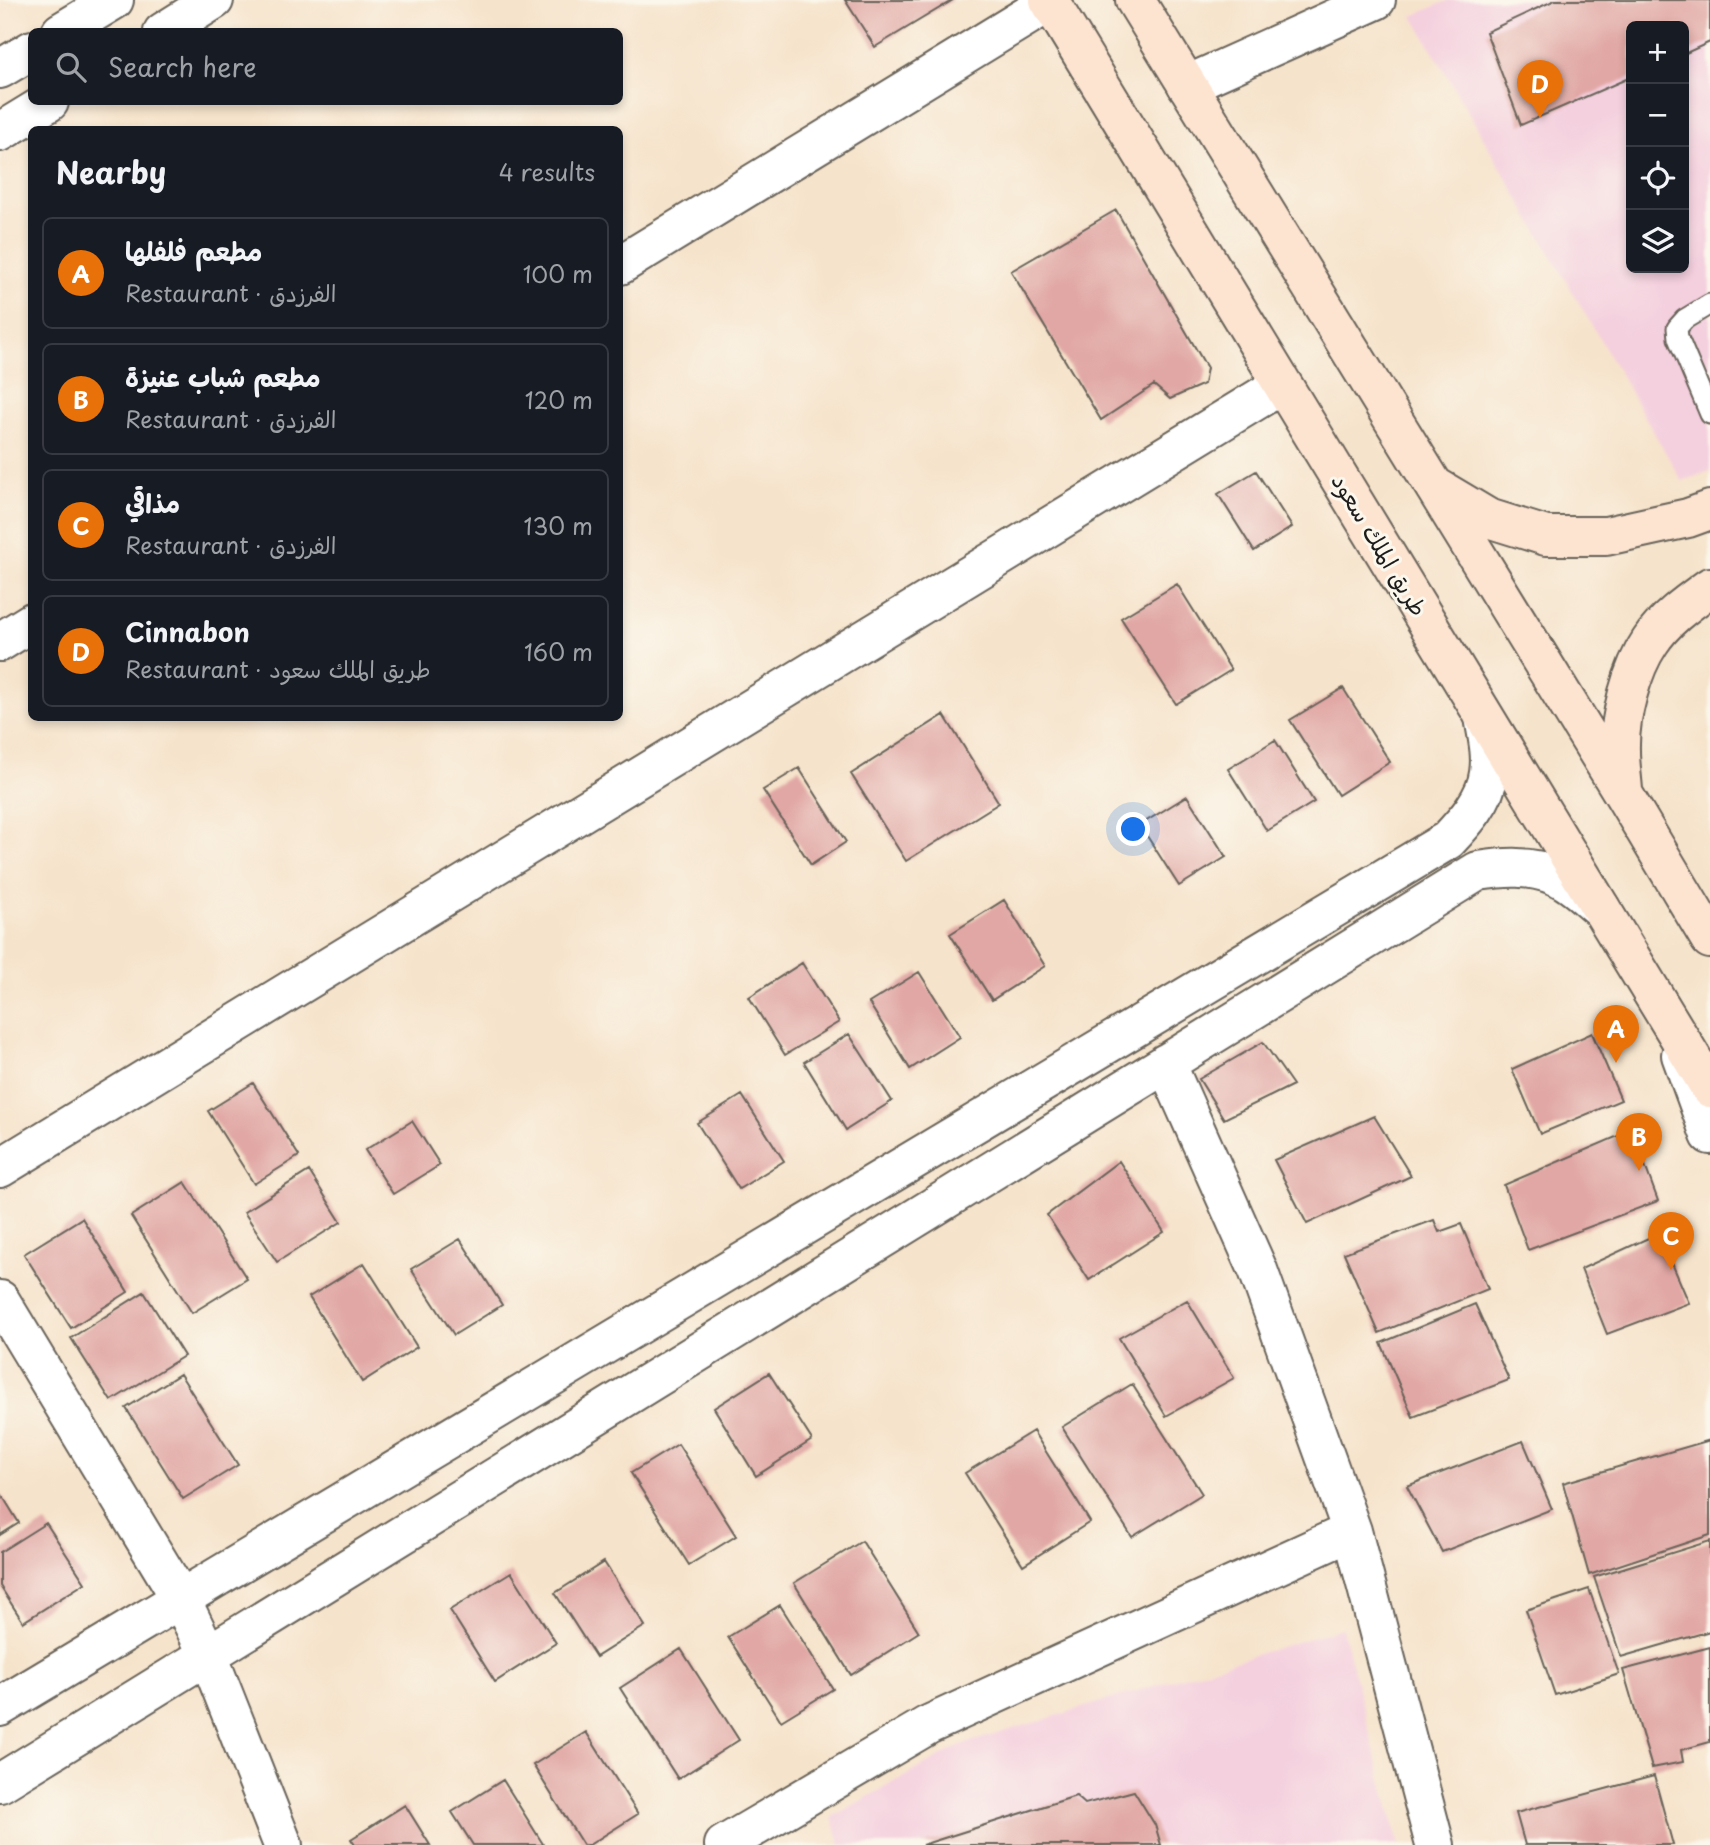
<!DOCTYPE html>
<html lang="en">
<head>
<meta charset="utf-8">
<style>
	:root { --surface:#171b24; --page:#20242c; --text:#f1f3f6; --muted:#9ea1a6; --line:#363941; --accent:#db2777 }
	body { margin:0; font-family:"Playpen Sans","Playpen Sans Arabic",sans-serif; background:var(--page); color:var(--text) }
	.controls { position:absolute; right:21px; top:21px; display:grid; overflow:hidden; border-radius:10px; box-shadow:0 4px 10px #0003 }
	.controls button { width:63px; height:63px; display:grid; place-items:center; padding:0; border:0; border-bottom:2px solid var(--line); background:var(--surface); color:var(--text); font:35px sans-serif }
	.you { position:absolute; left:1134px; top:830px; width:24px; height:24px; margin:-18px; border:5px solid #fff; border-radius:50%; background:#1a73e8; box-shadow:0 0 0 10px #1a73e833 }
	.badge { display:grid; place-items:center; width:46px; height:46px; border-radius:50%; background:var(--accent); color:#fff; font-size:23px; font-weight:700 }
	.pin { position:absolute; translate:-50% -58px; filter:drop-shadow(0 2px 4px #0008) }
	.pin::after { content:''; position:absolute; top:37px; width:24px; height:21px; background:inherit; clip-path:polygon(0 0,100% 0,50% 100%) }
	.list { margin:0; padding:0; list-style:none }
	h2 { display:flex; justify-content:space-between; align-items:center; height:91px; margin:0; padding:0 28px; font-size:30px }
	h2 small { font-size:23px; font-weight:400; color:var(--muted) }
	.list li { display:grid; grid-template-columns:46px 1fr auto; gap:21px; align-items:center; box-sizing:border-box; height:112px; margin:0 14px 14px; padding:0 14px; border:2px solid var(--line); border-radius:10px }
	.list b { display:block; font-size:26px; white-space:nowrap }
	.list p { margin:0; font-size:23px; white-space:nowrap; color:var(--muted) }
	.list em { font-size:23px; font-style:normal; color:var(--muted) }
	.icon { flex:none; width:38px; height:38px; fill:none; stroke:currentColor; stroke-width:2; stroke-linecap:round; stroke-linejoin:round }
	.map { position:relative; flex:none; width:1710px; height:1845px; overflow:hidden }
	.search { position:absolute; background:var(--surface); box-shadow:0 4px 10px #0003; left:28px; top:28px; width:595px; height:77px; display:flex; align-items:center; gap:18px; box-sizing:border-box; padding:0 24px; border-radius:10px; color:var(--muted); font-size:26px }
	.panel { position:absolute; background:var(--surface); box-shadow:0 4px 10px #0003; left:28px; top:126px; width:595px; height:595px; border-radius:10px }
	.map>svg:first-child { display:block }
	.built { fill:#f4cfde; fill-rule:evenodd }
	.building { fill:#e1a7a4 }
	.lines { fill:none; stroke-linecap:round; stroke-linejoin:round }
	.lane-casing { stroke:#686259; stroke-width:23 }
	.street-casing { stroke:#686259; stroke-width:42 }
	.secondary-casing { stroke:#686259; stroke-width:42 }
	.lane { stroke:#fff; stroke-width:19 }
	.street { stroke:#fff; stroke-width:38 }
	.secondary { stroke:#fde4d1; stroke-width:38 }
	.labels { text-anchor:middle; stroke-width:6; stroke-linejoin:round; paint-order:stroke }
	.street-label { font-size:23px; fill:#1c1c1c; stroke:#fbf7ec }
</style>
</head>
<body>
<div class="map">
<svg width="1710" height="1845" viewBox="0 0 1710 1845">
	<rect width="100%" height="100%" fill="#fbf7ec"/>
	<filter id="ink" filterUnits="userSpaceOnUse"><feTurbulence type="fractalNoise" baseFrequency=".0143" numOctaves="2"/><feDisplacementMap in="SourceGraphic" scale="14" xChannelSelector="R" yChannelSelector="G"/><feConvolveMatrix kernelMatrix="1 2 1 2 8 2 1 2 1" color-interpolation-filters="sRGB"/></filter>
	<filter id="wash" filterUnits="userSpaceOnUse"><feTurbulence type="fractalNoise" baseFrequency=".00686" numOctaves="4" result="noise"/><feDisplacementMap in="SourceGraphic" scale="28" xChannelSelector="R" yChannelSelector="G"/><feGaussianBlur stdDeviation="1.57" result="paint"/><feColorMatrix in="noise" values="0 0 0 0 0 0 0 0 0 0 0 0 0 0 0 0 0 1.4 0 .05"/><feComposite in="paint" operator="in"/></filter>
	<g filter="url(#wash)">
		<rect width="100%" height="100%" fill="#f6e3cb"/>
		<path class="built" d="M1449,0H1710V471L1682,481L1413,16ZM1631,26H1684V268H1631Z
			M1342,1628L1399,1845H841L832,1817L961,1745Z"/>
		<g id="blocks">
			<path class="building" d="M845,0H953L875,47Z
				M1555,0H1710V42L1684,54V26H1631V77L1521,125L1486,32Z
				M1116,210L1207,368L1204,384L1170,399L1154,385L1101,420L1011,271Z
				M1256,471L1292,527L1254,551L1218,494Z
				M1177,584L1231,670L1176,704L1121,618Z
				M1343,688L1390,762L1338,795L1290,720Z
				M944,715L999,803L906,861L851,774Z
				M1275,740L1314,802L1267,831L1228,769Z
				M799,768L846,842L811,865L763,790Z
				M1187,796L1226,857L1179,886L1140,825Z
				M1004,900L1045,966L992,1000L950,934Z
				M802,963L839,1022L785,1055L749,997Z
				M919,972L960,1037L910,1069L869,1003Z
				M1592,1033L1621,1100L1540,1134L1512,1069Z
				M849,1034L892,1101L846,1130L804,1062Z
				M1263,1042L1293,1085L1224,1119L1199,1079Z
				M253,1083L299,1156L254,1184L208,1111Z
				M742,1095L784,1161L739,1189L697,1123Z
				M1374,1116L1411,1176L1307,1224L1274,1160Z
				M412,1121L440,1165L393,1194L365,1150Z
				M1632,1130L1658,1201L1528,1250L1504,1185Z
				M1119,1161L1164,1232L1089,1280L1047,1215Z
				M309,1171L341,1222L277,1262L244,1212Z
				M185,1182L247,1279L192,1313L131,1216Z
				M82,1218L128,1292L71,1328L24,1254Z
				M1434,1220L1439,1232L1461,1224L1488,1289L1379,1333L1344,1253Z
				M1659,1233L1689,1303L1607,1334L1581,1269Z
				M460,1239L502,1305L454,1335L411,1269Z
				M364,1263L417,1347L362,1382L309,1297Z
				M144,1292L184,1356L111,1401L71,1338Z
				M1187,1300L1234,1378L1166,1416L1119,1338Z
				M1475,1304L1509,1380L1413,1417L1381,1343Z
				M769,1373L812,1440L756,1476L714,1408Z
				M180,1374L238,1465L183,1499L126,1408Z
				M1132,1384L1202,1494L1132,1537L1062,1427Z
				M1033,1431L1090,1522L1023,1565L965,1473Z
				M1710,1440V1535L1589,1575L1563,1483Z
				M1523,1441L1552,1509L1442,1552L1407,1486Z
				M678,1444L736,1536L689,1565L631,1473Z
				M0,1492L19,1523L0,1535Z
				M46,1523L85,1583L23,1622L0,1586V1552Z
				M862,1541L919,1632L851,1675L794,1583Z
				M1710,1541V1631L1621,1657L1594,1577Z
				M604,1562L645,1626L596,1657L555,1593Z
				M511,1572L556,1643L495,1682L450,1610Z
				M1589,1589L1619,1674L1555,1695L1526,1610Z
				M780,1605L833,1689L781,1721L728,1637Z
				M1710,1647V1742L1681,1750L1683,1762L1652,1768L1623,1670Z
				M681,1649L739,1740L678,1779L620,1688Z
				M586,1732L638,1814L589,1845H583L533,1765Z
				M1654,1776L1673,1845H1525L1516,1813Z
				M503,1780L543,1844L542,1845H473L452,1812Z
				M1134,1791L1155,1825L1161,1845H922L1076,1796L1085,1804Z
				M405,1805L430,1845H355L351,1839Z"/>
		</g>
	</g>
	<g filter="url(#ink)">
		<use href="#blocks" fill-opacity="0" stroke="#686259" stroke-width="2"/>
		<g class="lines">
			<g class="lane-casing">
				<path id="lane" d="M1710,304L1685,319L1677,328L1678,338L1710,414"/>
			</g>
			<g class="street-casing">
				<path id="street" d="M61,32L114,0
					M163,32L214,0
					M0,69L32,50
					M1187,85L1376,0
					M0,132L49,102
					M620,265L1050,2
					M0,642L32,622
					M1681,1055L1710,1135
					M1166,1063L1258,1270L1352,1531L1435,1845
					M0,1168L1281,385
					M0,1300L181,1599L208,1655L283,1845
					M0,1707L1448,840C1465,822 1486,799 1489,773C1492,754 1487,735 1484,717
					M0,1783L1478,871C1505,867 1530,865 1556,876C1572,882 1587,898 1601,909
					M724,1845L928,1725L1352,1531"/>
			</g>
			<g class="secondary-casing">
				<path id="secondary" d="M1049,0L1710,1088
					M1135,0L1624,795L1710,939
					M1436,487L1488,518L1546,536H1606L1688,518L1710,510
					M1623,790C1622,777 1620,764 1620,751C1619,718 1631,670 1650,642C1665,619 1688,603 1710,587"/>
			</g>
			<use href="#lane" class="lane"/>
			<use href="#street" class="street"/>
			<use href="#secondary" class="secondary"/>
		</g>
	</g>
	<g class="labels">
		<g class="street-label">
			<text transform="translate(1379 545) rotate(59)" y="8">طريق الملك سعود</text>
		</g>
	</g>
</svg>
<div class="controls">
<button>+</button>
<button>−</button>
<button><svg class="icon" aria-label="locate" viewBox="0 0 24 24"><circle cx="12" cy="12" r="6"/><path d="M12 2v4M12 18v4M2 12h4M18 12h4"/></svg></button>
<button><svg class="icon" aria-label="layers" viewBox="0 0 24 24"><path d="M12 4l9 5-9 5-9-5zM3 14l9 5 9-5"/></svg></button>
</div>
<div class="you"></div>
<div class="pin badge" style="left:1616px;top:1063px;background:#e8710a">A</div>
<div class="pin badge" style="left:1639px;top:1171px;background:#e8710a">B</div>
<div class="pin badge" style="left:1671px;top:1270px;background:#e8710a">C</div>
<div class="pin badge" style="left:1540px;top:118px;background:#e8710a">D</div>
<div class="search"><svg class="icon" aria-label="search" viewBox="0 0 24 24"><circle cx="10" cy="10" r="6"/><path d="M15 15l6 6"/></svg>Search here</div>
<section class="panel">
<h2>Nearby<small>4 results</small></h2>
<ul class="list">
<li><span class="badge" style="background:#e8710a">A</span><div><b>مطعم فلفلها</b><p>Restaurant · الفرزدق</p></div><em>100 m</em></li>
<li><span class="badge" style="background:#e8710a">B</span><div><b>مطعم شباب عنيزة</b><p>Restaurant · الفرزدق</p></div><em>120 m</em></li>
<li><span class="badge" style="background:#e8710a">C</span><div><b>مذاقي</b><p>Restaurant · الفرزدق</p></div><em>130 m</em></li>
<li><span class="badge" style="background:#e8710a">D</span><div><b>Cinnabon</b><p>Restaurant · طريق الملك سعود</p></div><em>160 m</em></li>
</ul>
</section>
</div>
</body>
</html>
